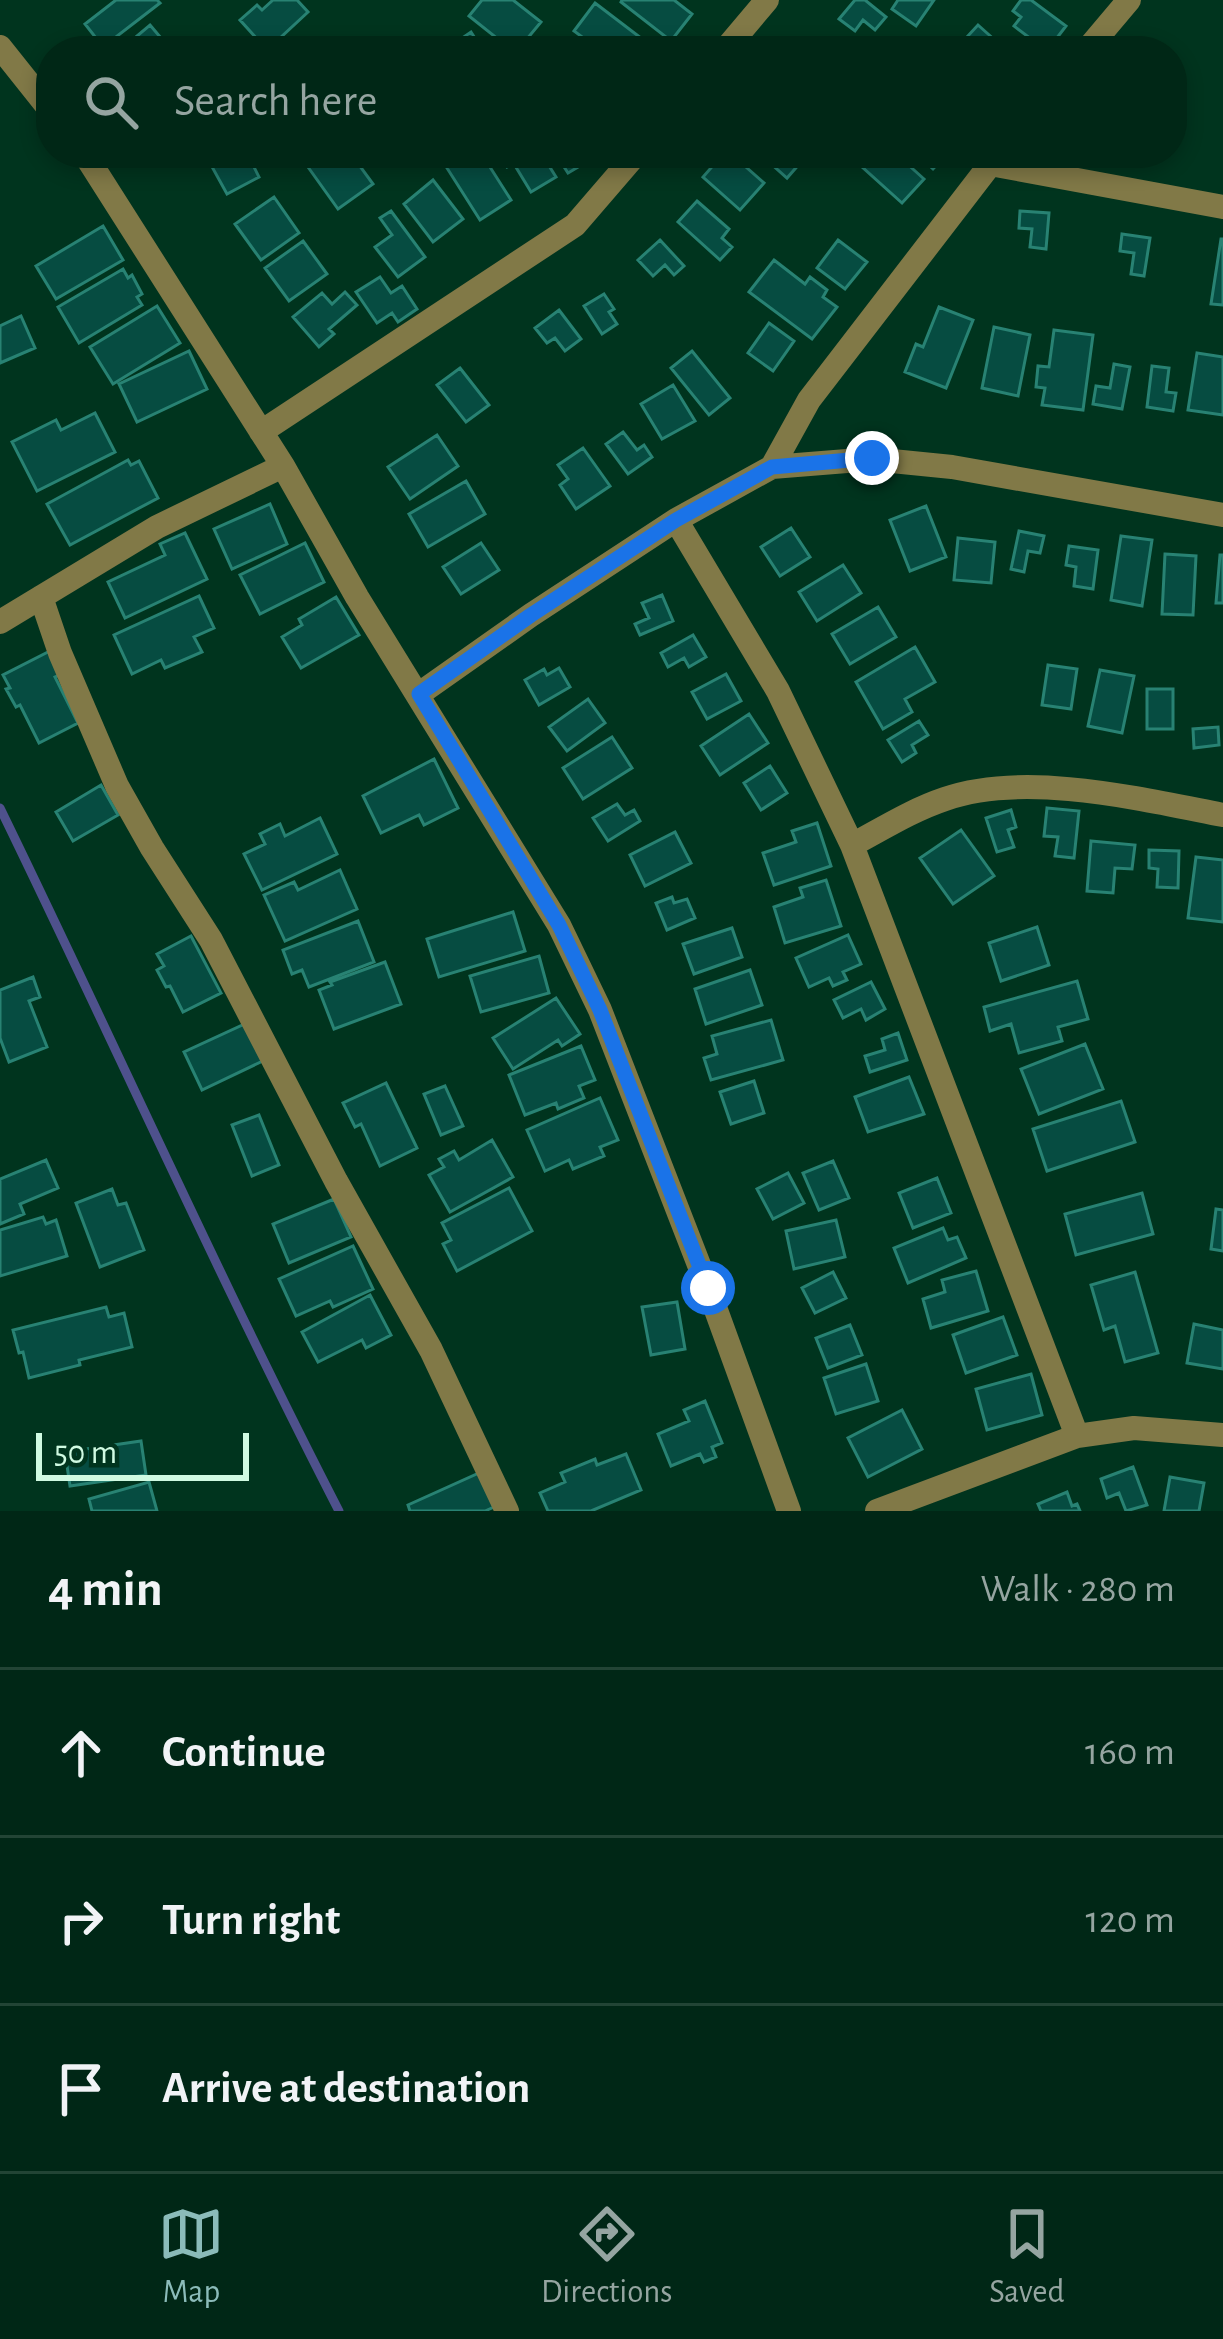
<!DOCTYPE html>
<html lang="en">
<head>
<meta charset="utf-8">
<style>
	:root { --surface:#002716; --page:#0e3323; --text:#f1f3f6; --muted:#95a5a1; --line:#224435; --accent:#8bbbb9 }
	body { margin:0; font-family:"Alegreya Sans",sans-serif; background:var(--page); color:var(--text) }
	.scale { position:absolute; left:36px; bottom:30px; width:213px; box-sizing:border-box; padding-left:12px; border:6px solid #d0fae2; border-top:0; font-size:33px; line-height:42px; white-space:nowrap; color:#d0fae2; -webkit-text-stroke:9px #00341e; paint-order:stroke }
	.stop { position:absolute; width:36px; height:36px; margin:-27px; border:9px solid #1a73e8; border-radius:50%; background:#fff }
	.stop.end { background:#1a73e8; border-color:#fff; box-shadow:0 3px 12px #0008 }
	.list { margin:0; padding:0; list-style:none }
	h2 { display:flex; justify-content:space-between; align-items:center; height:156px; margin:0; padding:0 48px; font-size:51px }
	h2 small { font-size:39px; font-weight:400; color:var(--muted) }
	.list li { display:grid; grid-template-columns:78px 1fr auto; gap:36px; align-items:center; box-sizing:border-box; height:168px; padding:0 48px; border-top:3px solid var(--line) }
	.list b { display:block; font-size:45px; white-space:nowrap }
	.list em { font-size:39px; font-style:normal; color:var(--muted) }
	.icon { flex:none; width:66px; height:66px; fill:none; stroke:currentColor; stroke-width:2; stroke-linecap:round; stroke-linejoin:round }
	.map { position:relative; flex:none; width:1223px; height:1511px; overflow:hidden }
	.search { position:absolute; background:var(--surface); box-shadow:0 6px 18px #0003; left:36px; right:36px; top:36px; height:132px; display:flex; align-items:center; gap:30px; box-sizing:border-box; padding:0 42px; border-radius:48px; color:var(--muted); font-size:45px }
	.sheet { height:660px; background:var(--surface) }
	nav { display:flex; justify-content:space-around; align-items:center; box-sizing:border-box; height:168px; border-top:3px solid var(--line); background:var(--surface); font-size:33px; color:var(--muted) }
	nav a { display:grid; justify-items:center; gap:6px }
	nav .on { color:var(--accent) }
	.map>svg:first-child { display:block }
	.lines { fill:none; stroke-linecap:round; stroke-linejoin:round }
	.stream { stroke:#4e518c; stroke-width:9 }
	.building { fill:#064c41; stroke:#288273; stroke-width:3 }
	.minor { stroke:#817947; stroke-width:24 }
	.route { stroke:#1a73e8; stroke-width:15 }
</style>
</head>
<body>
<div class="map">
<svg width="1223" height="1511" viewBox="0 0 1223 1511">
	<rect width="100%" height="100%" fill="#00341e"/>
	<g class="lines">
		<path class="stream" d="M0,808C114,1042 220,1280 339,1511"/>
	</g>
	<path class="building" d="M116,0H157L160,3L103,47L85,24Z
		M273,0H297L308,12L267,50L240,20L257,5L262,10Z
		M482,0H513L541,22L517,51H513L469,16Z
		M622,0H674L692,14L671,41L621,2Z
		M855,0H865L886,17L875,30L863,20L855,31L839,19Z
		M898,0H934L916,26L892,9Z
		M1021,0H1031L1066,26L1047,51L1014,26L1021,17L1013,11Z
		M595,3L658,51H601L574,31Z
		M150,25L172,51H126L140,40L137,36Z
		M978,25L1007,51H954Z
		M471,32L482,49L479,51H443Z
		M235,153H247L259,177L227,194L211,165Z
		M298,153H364L368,159L359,165L373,184L338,209Z
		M471,153H481L511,200L480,220L447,168Z
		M498,153H541L556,177L531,192L514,164L507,167Z
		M555,153H592L595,157L568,173Z
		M724,153H730L764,183L740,210L703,177Z
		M759,153H807L808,154L787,178Z
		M870,153H895L924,179L902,203L860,165Z
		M916,153H948L933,169Z
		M433,180L463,219L433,242L404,204Z
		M274,197L299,233L261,260L235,224Z
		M697,201L729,229L722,238L732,247L720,260L678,222Z
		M391,211L425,257L398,277L375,247L392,235L380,218Z
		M1020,211L1049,213L1046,249L1030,247L1032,229L1019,228Z
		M103,226L123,260L56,299L36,266Z
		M1122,234L1150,238L1144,276L1131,274L1134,253L1120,251Z
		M1221,239H1223V305L1211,304Z
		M660,240L684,266L674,275L665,265L653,276L638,260Z
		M838,240L867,262L845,289L817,268Z
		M303,241L327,274L289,301L265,268Z
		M774,260L805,284L810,277L827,290L823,297L837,307L812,339L749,292Z
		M123,269L128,278L132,275L142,294L137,297L142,305L79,343L58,307Z
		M380,277L391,293L402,286L417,309L398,322L392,313L377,323L356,292Z
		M345,292L357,305L329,329L334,334L319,347L293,317L322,293L332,304Z
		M604,294L614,309L609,312L617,324L602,334L584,306Z
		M157,306L180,343L113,384L90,347Z
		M939,307L973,320L946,388L905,372L916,344L923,347Z
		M559,310L581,339L565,351L555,338L547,343L535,328Z
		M21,316L35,348L0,363V326Z
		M769,323L794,341L773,371L748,353Z
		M994,327L1030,335L1018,396L982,388Z
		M1054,330L1093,335L1083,410L1042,405L1045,388L1036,387L1038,366L1049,367Z
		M189,351L207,389L137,422L119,384Z
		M692,351L730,398L709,415L671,368Z
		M1197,353L1223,357V415L1188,410Z
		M1114,364L1130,367L1122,409L1093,404L1096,386L1110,388Z
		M1152,366L1169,368L1166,392L1176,393L1173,411L1147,407Z
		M460,368L489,405L466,422L437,385Z
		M673,385L695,421L662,439L641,404Z
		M95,413L115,452L37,491L12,442L56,420L61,430Z
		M623,432L637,450L644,445L652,457L628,474L606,444Z
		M437,435L458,466L410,499L388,467Z
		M583,448L610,486L576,509L560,485L568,479L558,465Z
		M128,460L131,465L139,461L158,498L70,545L47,504Z
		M466,481L485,514L428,547L409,514Z
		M270,504L287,544L232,569L214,529Z
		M926,506L946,557L910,571L890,520Z
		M791,528L810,557L780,576L761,547Z
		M1019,531L1044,536L1040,553L1028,551L1024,572L1011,569Z
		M185,533L207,579L125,618L108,582L165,555L160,544Z
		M1121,536L1152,540L1142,606L1111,600Z
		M958,538L995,542L991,583L954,580Z
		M305,543L324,582L260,614L240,575Z
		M481,543L499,570L461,594L443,567Z
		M1069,546L1098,550L1093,589L1074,586L1076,567L1066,565Z
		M1165,554L1196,556L1193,615L1162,614Z
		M1220,555H1223V603H1216Z
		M843,565L861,593L817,621L799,592Z
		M662,595L673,621L640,635L635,624L649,618L642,603Z
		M199,596L214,628L194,637L202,652L165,668L161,660L132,674L114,635Z
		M336,597L359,635L301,668L282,637L302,625L299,619Z
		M878,607L896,637L850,664L832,634Z
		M693,635L706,657L689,667L684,658L668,667L661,653Z
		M915,647L935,682L905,699L912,712L883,729L856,682Z
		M50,651L62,674L55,677L78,723L39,743L20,705L16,707L6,689L10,688L3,675Z
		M1048,665L1077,669L1071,709L1042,705Z
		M559,668L570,687L539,705L525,680L544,669L547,675Z
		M1100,670L1134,676L1122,733L1088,726Z
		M726,674L741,701L707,719L692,692Z
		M1147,689H1173V729H1147Z
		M588,699L605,723L567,751L549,727Z
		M749,714L768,743L720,775L701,746Z
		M919,721L928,735L912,745L916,753L902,762L888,740Z
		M1218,727L1219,745L1194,748L1193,729Z
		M612,737L632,768L583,799L563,768Z
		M434,759L458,808L424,825L419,815L381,833L363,796Z
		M770,766L787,793L761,810L744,783Z
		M101,785L118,815L73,841L56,812Z
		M617,804L625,815L634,810L640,821L608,841L593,818Z
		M1047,808L1079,811L1074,858L1055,856L1058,837L1044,836Z
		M1011,810L1016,827L1008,830L1014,847L997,852L986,818Z
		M320,818L337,854L262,890L244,854L265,844L260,834L280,824L285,836Z
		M817,823L831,866L774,885L763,853L796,842L792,831Z
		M961,830L994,876L953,904L920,858Z
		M675,832L691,863L645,886L630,855Z
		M1091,841L1135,845L1132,869L1115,868L1113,893L1087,891Z
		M1149,850L1179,851L1178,888L1157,887L1158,869L1149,868Z
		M1196,857L1223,860V922L1188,918Z
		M340,870L357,909L285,941L264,895L294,882L298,890Z
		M826,880L841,926L785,943L774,907L803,897L800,888Z
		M672,897L674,903L687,899L695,918L667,930L656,903Z
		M513,912L525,951L439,977L427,939Z
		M358,921L374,962L309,987L302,970L292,974L283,950Z
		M1037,927L1049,965L1001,981L989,943Z
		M732,928L742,957L694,974L683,944Z
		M848,935L861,964L843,972L847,980L833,986L829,978L809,987L796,958Z
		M191,936L221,993L183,1012L170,986L166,987L157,970L164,966L157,954Z
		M539,956L549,993L481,1012L470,976Z
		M385,962L401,1004L334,1029L319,990L332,985L330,982Z
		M750,970L762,1005L706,1024L695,989Z
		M33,977L40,997L29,1001L47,1047L9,1062L0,1038V990Z
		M1077,981L1088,1019L1058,1027L1062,1041L1019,1053L1011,1024L990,1031L984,1007Z
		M871,982L885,1009L866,1020L861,1009L843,1018L834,1000Z
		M556,998L580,1034L562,1046L558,1040L513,1069L493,1038Z
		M771,1020L783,1060L711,1080L704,1058L717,1054L712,1036Z
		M249,1022L267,1059L202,1090L184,1052Z
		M898,1033L907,1060L870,1072L865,1056L885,1050L882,1039Z
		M1085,1044L1103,1089L1039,1114L1021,1069Z
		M581,1046L595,1080L579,1086L584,1098L558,1109L556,1103L525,1115L509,1075Z
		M909,1077L924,1114L868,1132L855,1097Z
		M754,1081L764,1113L731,1124L720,1092Z
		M386,1083L417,1148L380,1166L361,1124L355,1127L343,1103Z
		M445,1086L463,1126L441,1135L424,1094Z
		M600,1098L618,1140L600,1147L604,1156L573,1169L569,1160L545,1171L527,1130Z
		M1121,1101L1135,1142L1047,1171L1033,1129Z
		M259,1115L279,1165L252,1176L232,1125Z
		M492,1140L513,1177L450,1212L429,1175L444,1167L439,1159L454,1151L459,1160Z
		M46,1160L58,1188L20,1204L24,1214L0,1224V1179Z
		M833,1161L849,1198L819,1210L803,1173Z
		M788,1173L804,1203L773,1219L757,1189Z
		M937,1178L951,1213L913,1228L899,1193Z
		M509,1188L532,1231L457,1271L443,1244L451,1240L442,1223Z
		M112,1189L118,1205L126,1203L144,1250L100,1267L76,1203Z
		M1142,1193L1153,1234L1076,1255L1065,1214Z
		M334,1199L351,1237L289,1263L273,1224Z
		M1216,1209L1223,1210V1251L1211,1249Z
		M43,1217L46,1224L56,1220L67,1256L0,1276V1230Z
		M836,1220L845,1257L794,1269L786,1231Z
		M943,1228L948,1240L957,1237L966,1258L908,1283L894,1248Z
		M353,1246L373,1289L333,1307L330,1301L296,1316L279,1279Z
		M976,1271L988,1311L931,1328L923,1299L945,1292L942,1280Z
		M833,1272L846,1298L815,1313L802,1288Z
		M1135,1272L1158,1353L1125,1362L1115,1326L1104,1330L1091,1285Z
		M370,1295L391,1335L366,1348L362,1340L318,1362L302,1332Z
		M677,1302L685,1349L651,1355L642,1307Z
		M106,1307L109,1317L124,1313L132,1347L79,1360L80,1365L29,1378L23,1352L19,1353L13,1330Z
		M1003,1317L1017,1355L966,1373L953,1335Z
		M1194,1324L1223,1330V1369L1187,1363Z
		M850,1325L862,1355L828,1368L816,1338Z
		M866,1364L878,1401L836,1414L824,1378Z
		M1031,1374L1042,1415L987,1430L976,1389Z
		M705,1401L722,1443L712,1447L716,1457L704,1462L700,1454L671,1466L658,1434L689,1421L684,1410Z
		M902,1410L922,1449L868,1477L848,1438Z
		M141,1441L146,1475L70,1486L65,1452Z
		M626,1454L641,1490L591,1511H548L540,1493L565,1482L561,1473L595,1459L597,1465Z
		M1133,1467L1147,1505L1126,1511L1119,1493L1107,1498L1101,1479Z
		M479,1473L494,1507L485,1511H410L408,1505Z
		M1170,1477L1204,1483L1199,1511H1164Z
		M149,1482L157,1511H92L89,1499Z
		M1067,1492L1072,1506L1077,1504L1080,1511H1041L1038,1504Z"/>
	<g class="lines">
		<path class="minor" d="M0,47L51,111
			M724,51L767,0
			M1086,51L1129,0
			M84,153L283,466L357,597L559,925L600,1010L708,1288L789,1511
			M990,164L1223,207
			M261,432L575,225L637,153
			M772,467L809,400L999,153
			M676,520L778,691L852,845L1077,1436
			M41,597L60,653L117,786L152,848L211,940L336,1181L431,1350L507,1511
			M0,622L157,527L283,466
			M419,694L531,615L676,520L772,467L872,459L952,467L1223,515
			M852,845C882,829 912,810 945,799C1025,771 1141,799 1223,815
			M877,1511L1077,1436L1134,1428L1223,1435"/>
	</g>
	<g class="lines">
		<path class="route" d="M708,1288L600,1010L559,925L419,694L531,615L676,520L772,467L872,458"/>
	</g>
</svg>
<div class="scale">50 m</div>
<div class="stop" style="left:708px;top:1288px"></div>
<div class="stop end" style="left:872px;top:458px"></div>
<div class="search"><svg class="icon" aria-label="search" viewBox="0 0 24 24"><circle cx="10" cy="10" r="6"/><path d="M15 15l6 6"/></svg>Search here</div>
</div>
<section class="sheet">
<h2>4 min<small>Walk · 280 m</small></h2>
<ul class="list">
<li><svg class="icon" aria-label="ahead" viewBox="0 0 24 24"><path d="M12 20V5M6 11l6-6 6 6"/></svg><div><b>Continue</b></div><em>160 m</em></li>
<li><svg class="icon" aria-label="right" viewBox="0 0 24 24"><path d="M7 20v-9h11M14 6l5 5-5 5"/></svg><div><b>Turn right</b></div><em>120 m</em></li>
<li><svg class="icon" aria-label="arrive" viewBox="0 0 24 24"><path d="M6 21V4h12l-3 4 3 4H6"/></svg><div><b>Arrive at destination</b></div></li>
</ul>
</section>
<nav>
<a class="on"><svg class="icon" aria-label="map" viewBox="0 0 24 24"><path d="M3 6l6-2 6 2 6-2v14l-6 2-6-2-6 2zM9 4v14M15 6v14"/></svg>Map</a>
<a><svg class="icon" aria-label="directions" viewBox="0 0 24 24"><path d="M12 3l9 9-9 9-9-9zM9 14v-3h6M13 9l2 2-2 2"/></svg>Directions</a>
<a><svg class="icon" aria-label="saved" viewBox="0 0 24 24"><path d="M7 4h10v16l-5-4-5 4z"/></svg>Saved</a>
</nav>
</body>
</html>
